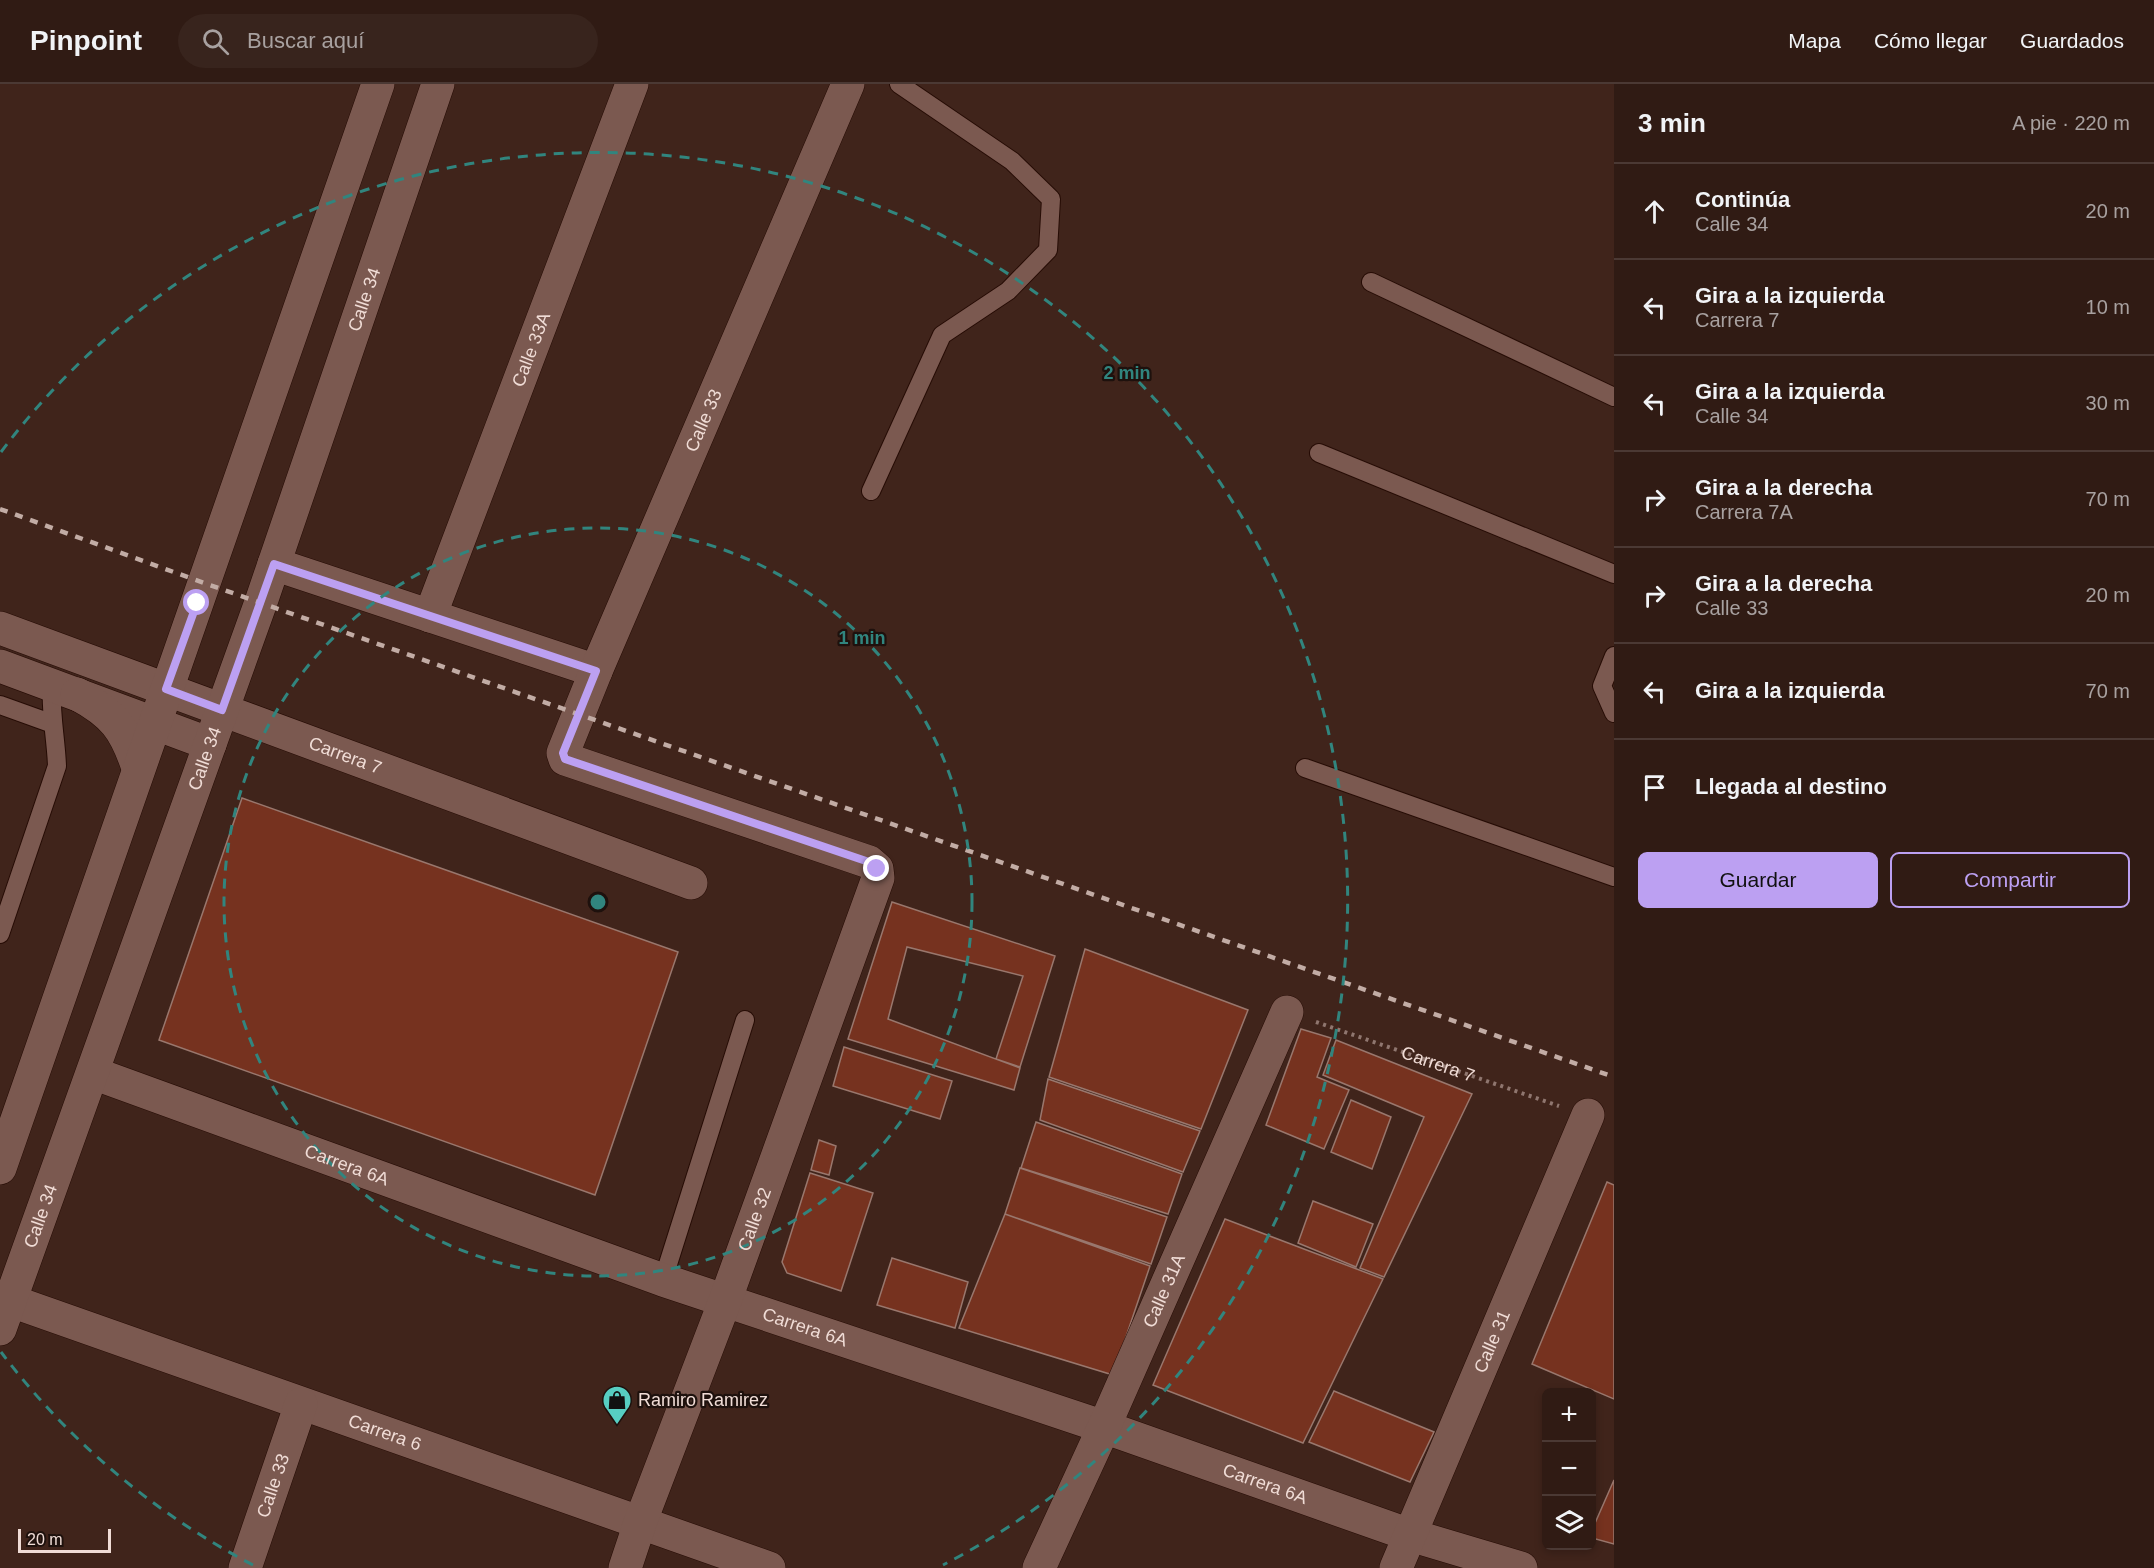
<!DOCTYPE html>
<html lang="es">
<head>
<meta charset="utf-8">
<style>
	:root { --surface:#301b14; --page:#38241d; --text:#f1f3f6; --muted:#a8a1a0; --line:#4b3934; --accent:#bca0f2 }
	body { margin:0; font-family:Arial,sans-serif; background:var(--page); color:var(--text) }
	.controls { position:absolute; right:18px; bottom:18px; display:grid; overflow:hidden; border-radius:9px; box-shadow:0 3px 9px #0003 }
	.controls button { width:54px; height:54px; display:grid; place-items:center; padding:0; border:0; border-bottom:2px solid var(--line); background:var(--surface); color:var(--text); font:30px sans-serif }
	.scale { position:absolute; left:18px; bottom:15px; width:93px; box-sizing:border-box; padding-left:6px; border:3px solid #f0dcd6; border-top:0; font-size:16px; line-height:21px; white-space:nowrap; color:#f0dcd6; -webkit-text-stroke:4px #1e110d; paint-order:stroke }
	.stop { position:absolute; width:18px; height:18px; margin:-14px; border:4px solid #bca0f2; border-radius:50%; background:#fff }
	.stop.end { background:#bca0f2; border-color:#fff; box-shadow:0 2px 6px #0008 }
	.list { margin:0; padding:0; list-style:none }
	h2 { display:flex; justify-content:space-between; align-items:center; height:78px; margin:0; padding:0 24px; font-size:26px }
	h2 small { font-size:20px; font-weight:400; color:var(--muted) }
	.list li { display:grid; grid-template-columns:39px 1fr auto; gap:18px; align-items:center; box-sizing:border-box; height:96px; padding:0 24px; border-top:2px solid var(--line) }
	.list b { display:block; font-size:22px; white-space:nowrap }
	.list p { margin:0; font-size:20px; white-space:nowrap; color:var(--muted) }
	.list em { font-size:20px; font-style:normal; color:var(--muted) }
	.actions { display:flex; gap:12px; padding:18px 24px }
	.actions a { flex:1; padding:14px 0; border:2px solid var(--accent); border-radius:9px; text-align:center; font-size:21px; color:var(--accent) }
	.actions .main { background:var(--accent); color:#111 }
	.icon { flex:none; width:33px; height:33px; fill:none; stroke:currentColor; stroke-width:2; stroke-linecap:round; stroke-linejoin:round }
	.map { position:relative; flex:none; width:1614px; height:1484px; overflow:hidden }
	header { display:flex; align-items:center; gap:36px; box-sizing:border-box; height:84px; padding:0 30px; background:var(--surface); border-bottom:2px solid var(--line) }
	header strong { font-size:28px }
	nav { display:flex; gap:33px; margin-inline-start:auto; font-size:21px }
	.search { width:420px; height:54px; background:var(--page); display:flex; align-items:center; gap:15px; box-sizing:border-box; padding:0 21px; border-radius:33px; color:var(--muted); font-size:22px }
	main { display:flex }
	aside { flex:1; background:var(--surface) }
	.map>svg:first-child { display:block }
	.building { fill:#76321f; stroke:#99776d; stroke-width:1.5 }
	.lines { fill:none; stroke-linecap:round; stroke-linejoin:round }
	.lane-casing { stroke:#260c05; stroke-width:20 }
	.street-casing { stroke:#260c05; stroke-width:34 }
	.secondary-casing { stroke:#260c05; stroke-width:34 }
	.path { stroke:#8f766f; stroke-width:4; stroke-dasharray:3 4.5; stroke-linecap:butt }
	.lane { stroke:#7b5950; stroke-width:18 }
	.street { stroke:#7b5950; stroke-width:33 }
	.secondary { stroke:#7b5950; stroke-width:33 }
	.rail { stroke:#c2aca5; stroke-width:4.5; stroke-dasharray:8 8; stroke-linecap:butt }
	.route { stroke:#bca0f2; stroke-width:8 }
	.ring { fill:none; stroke:#31857e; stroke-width:3; stroke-dasharray:10 8 }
	.labels { text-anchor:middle; stroke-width:4.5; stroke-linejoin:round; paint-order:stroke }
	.street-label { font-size:18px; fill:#f0dcd6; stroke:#1e110d }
	.poi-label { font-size:18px; fill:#f0dcd6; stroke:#1e110d; text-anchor:start }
	.centre { fill:#31857e; stroke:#1e110d; stroke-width:3 }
	.ring-label { font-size:18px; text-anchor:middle; font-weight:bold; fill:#31857e; stroke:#1e110d; stroke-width:4.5; stroke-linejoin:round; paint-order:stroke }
</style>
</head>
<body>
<header>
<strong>Pinpoint</strong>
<div class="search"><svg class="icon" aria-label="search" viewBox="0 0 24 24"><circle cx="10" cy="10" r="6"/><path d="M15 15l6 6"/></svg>Buscar aquí</div>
<nav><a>Mapa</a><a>Cómo llegar</a><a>Guardados</a></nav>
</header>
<main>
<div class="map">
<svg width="1614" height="1484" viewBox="0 0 1614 1484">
	<rect width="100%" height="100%" fill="#40241b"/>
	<path class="building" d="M242,714L678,868L595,1111L159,956Z
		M892,818L1055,872L1020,983L996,975L1023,892L907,863L888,935L1020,984L1014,1006L848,955Z
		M1085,865L1248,926L1201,1045L1049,993Z
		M1301,945L1331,954L1317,993L1349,1006L1324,1065L1266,1041Z
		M1336,956L1472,1010L1384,1193L1360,1184L1424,1033L1323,991Z
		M844,963L952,997L940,1035L833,1002Z
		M1048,995L1200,1047L1183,1088L1040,1036Z
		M1351,1016L1391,1033L1372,1085L1331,1068Z
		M1036,1038L1182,1090L1168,1130L1021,1084Z
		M819,1056L836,1062L829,1091L811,1086Z
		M1020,1084L1167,1133L1151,1180L1005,1130Z
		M810,1089L873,1109L841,1207L787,1189L782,1178Z
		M1607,1098L1614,1101V1315L1532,1280Z
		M1313,1117L1373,1140L1356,1183L1298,1159Z
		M1005,1130L1150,1182L1113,1291L959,1244Z
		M1225,1135L1383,1195L1303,1359L1153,1301Z
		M892,1174L968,1198L955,1244L877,1221Z
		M1334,1307L1434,1348L1410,1398L1309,1358Z
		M1614,1396V1460L1592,1454V1446Z"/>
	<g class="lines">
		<g class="lane-casing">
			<path id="lane" d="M1371,198L1614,313
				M1319,369L1614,490
				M871,407L942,251L1008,207L1048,166L1051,115L1012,77L899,0
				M1614,572L1602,602L1614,629
				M0,621L53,640
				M1305,684L1614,793
				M0,850L57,682C56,654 50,628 52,601
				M663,1196L745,936"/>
		</g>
		<g class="street-casing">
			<g id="street">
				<path d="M274,480L596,587"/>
				<path id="s2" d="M430,532L632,0"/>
				<path id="s3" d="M0,544L691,799"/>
				<path d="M0,582L210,660"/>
				<path id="s4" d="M93,989L663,1196L1104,1343L1410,1451L1521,1484"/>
				<path id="s5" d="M0,1213L769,1484"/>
				<path id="s6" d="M245,1484L301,1320"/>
				<path id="s7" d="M625,1484L640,1439L725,1217L878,794L877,785L869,778L565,675L563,669L596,587L848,0"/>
				<path id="s8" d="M1039,1484L1104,1343L1287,928"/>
				<path id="s9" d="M1396,1484L1588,1031"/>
			</g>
		</g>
		<g class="secondary-casing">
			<g id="secondary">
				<path d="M77,610C114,630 125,645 138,684"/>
				<path d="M0,1084L378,0"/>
				<path id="s10" d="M0,1245L261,518L438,0"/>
			</g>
		</g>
		<path class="path" id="s1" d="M1316,938L1559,1022"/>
		<use href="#lane" class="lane"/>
		<use href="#street" class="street"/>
		<use href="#secondary" class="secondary"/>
		<path class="rail" d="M0,425L204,499L1614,993"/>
	</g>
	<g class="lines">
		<path class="route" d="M197,519L166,605L222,626L274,480L596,587L563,669L565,675L869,778L877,785"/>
	</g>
	<g class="ring">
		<circle cx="598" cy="818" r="374"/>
		<path d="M253 1481A748 748 0 0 1 1 1268M1 368A748 748 0 1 1 943 1481"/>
	</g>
	<defs>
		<g id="shop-pin" transform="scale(1.5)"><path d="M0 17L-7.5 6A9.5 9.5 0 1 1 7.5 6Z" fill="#57cec2" stroke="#1e110d"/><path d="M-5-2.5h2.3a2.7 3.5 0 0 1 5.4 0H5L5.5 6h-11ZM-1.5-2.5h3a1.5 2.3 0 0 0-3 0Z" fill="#111"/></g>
	</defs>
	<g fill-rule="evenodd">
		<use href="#shop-pin" x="617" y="1316"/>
	</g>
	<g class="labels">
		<g class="street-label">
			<text dy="6" stroke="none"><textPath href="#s10" startOffset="1092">Calle 34</textPath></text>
			<text dy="6" stroke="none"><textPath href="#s2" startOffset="285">Calle 33A</textPath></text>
			<text dy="6" stroke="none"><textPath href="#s7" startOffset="1443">Calle 33</textPath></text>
			<text dy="6" stroke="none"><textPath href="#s3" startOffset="368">Carrera 7</textPath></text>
			<text dy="6" stroke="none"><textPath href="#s10" startOffset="606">Calle 34</textPath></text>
			<text dy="6" stroke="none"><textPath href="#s1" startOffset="129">Carrera 7</textPath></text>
			<text dy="6" stroke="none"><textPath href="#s4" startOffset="270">Carrera 6A</textPath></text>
			<text dy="6" stroke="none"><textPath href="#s10" startOffset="120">Calle 34</textPath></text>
			<text dy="6" stroke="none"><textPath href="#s7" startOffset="372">Calle 32</textPath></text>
			<text dy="6" stroke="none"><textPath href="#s8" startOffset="304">Calle 31A</textPath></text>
			<text dy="6" stroke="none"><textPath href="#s4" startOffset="756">Carrera 6A</textPath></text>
			<text dy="6" stroke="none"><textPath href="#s9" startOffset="246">Calle 31</textPath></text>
			<text dy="6" stroke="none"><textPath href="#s5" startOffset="408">Carrera 6</textPath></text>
			<text dy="6" stroke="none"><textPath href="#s4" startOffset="1242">Carrera 6A</textPath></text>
			<text dy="6" stroke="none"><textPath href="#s6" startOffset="87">Calle 33</textPath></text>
		</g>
		<g class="poi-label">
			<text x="638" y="1322">Ramiro Ramirez</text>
		</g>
	</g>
	<circle cx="598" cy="818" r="9" class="centre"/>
	<g class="ring-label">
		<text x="1127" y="295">2 min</text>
		<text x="862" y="560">1 min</text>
	</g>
</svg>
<div class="controls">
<button>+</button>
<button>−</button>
<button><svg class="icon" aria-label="layers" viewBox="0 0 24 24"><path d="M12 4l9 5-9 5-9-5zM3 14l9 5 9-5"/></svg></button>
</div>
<div class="scale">20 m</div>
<div class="stop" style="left:197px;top:519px"></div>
<div class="stop end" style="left:877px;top:785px"></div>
</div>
<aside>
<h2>3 min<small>A pie · 220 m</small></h2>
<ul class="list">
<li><svg class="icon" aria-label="ahead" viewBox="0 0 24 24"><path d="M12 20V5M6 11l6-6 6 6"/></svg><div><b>Continúa</b><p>Calle 34</p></div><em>20 m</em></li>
<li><svg class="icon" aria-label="left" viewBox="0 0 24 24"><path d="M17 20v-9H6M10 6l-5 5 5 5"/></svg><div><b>Gira a la izquierda</b><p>Carrera 7</p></div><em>10 m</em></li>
<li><svg class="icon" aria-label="left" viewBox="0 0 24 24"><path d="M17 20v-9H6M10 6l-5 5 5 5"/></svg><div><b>Gira a la izquierda</b><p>Calle 34</p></div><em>30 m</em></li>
<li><svg class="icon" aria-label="right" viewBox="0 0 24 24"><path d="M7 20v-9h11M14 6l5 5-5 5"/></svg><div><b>Gira a la derecha</b><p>Carrera 7A</p></div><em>70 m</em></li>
<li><svg class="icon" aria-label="right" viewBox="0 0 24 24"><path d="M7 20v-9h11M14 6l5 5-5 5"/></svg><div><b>Gira a la derecha</b><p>Calle 33</p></div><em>20 m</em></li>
<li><svg class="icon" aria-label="left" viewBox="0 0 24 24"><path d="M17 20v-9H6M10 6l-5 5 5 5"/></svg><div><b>Gira a la izquierda</b></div><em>70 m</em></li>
<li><svg class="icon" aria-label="arrive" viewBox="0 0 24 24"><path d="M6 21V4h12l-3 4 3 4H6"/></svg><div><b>Llegada al destino</b></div></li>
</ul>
<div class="actions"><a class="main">Guardar</a><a>Compartir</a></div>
</aside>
</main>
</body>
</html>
